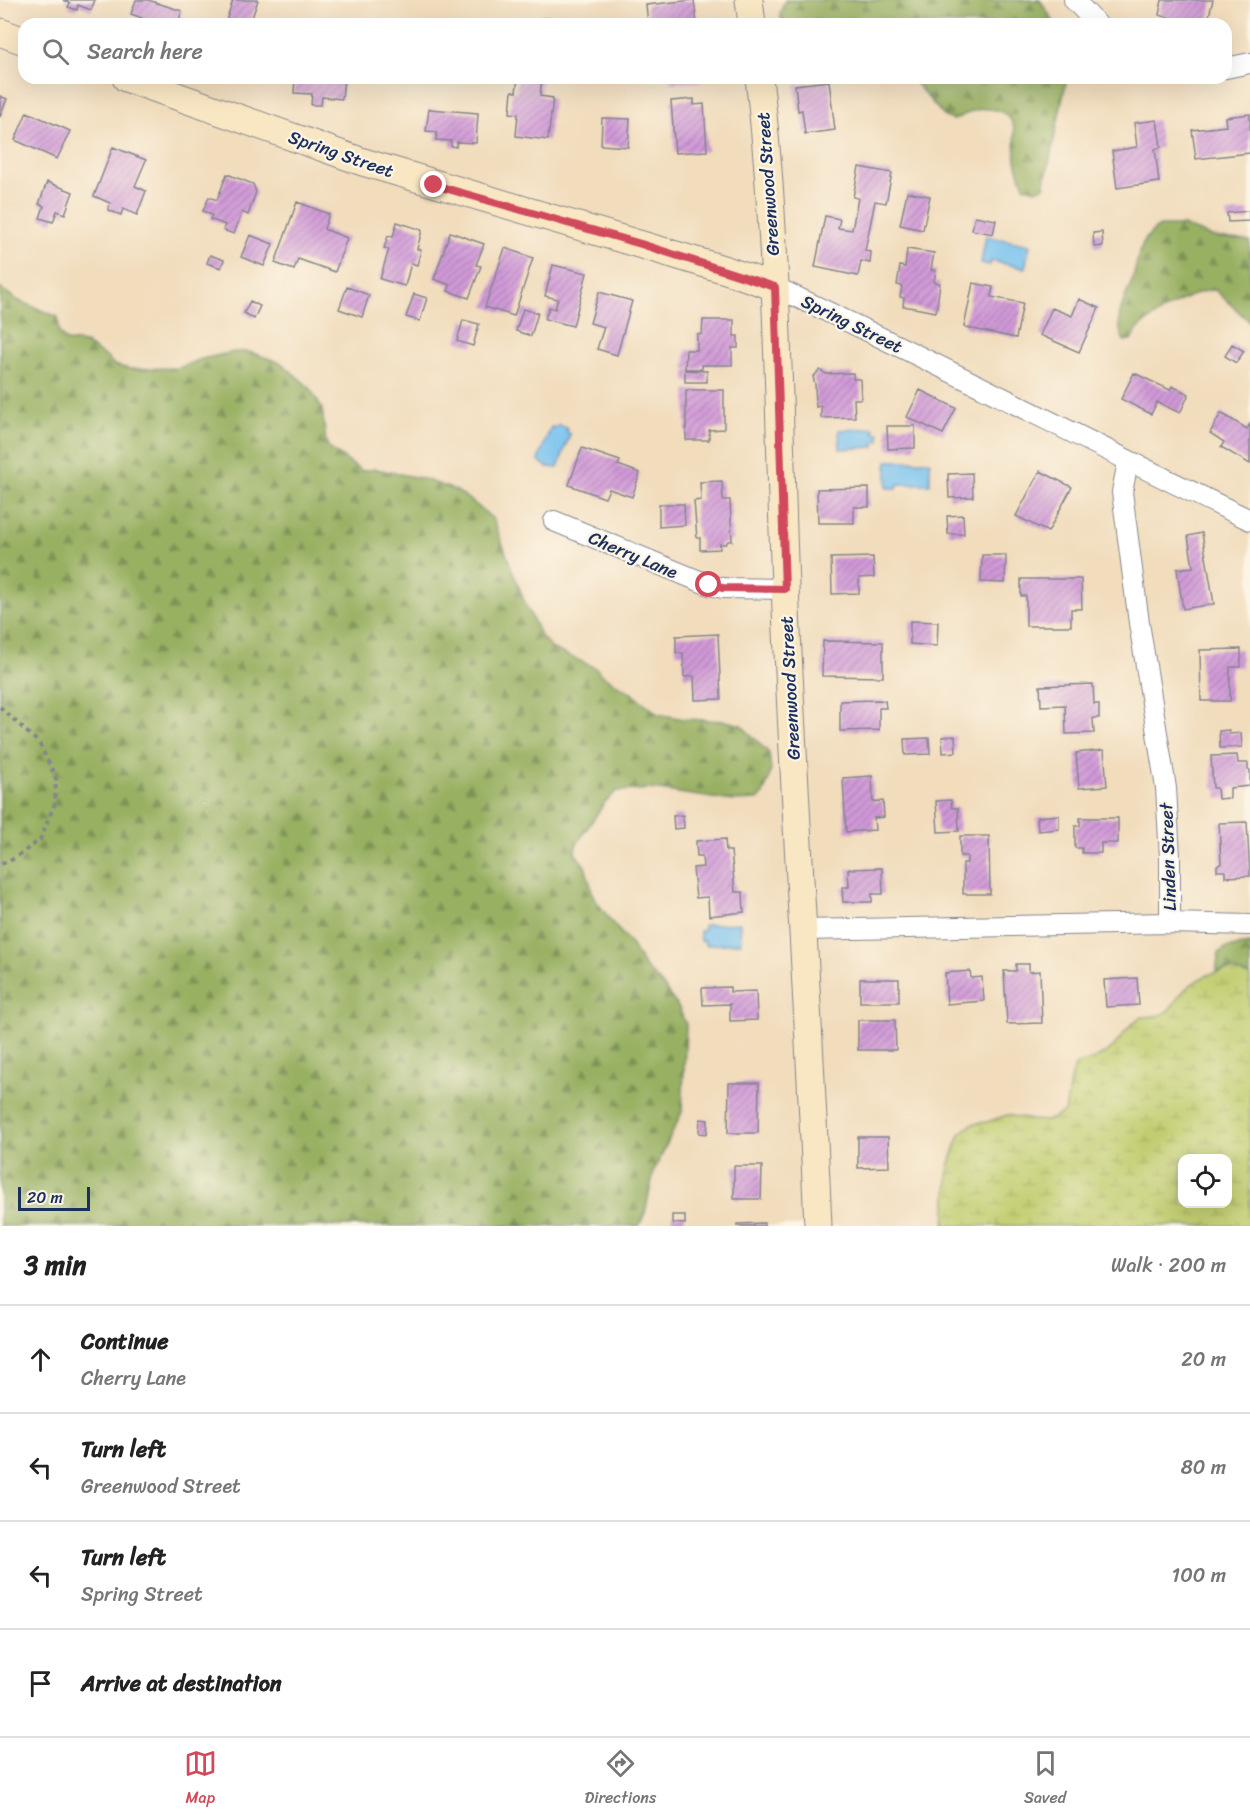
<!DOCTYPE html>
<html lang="en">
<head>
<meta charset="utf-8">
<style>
	:root { --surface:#fff; --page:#f2f2f2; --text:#222; --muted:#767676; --line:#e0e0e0; --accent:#d1495b }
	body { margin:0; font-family:Sriracha,sans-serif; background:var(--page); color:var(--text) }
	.controls { position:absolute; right:18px; bottom:18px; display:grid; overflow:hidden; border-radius:12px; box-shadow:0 6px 24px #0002 }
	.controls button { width:54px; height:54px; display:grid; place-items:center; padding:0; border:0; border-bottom:2px solid var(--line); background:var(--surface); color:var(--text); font:30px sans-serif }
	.scale { position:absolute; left:18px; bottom:15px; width:72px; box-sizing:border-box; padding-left:6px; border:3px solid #1b2f5e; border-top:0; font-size:16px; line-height:21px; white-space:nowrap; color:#1b2f5e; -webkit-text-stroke:4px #fcf5e5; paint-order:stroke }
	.stop { position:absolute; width:18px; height:18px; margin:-14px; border:4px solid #d1495b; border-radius:50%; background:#fff }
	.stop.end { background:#d1495b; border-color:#fff; box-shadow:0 2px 6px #0008 }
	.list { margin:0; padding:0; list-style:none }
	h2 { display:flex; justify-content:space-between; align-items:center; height:78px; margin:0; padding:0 24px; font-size:26px }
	h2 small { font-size:20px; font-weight:400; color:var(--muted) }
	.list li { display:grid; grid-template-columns:39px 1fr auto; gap:18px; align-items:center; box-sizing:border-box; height:108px; padding:0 24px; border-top:2px solid var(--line) }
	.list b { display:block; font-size:22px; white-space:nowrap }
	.list p { margin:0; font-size:20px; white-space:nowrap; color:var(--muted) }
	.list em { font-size:20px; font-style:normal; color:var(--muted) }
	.icon { flex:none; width:33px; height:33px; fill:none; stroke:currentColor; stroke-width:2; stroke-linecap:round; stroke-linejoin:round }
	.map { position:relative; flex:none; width:1250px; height:1226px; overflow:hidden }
	.search { position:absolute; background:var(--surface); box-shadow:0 6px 24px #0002; left:18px; right:18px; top:18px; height:66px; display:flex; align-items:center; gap:15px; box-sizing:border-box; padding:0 21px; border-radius:18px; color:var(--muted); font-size:22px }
	.sheet { height:510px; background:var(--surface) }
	nav { display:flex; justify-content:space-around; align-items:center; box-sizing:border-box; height:84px; border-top:2px solid var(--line); background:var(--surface); font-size:16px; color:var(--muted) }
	nav a { display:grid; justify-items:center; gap:3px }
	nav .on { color:var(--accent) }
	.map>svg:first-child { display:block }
	.forest { fill:url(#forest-firs); stroke:#5a7060; stroke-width:1.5 }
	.wetland { fill:url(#wetland-marsh); stroke:#6e7e66; stroke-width:1.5; fill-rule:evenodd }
	.water { fill:#76c1ef; stroke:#4878a6; stroke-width:1.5 }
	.building { fill:url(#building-hatch) }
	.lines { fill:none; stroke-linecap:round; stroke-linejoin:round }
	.street-casing { stroke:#86868d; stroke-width:22 }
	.secondary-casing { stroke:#86868d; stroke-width:29 }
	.path { stroke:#86868d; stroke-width:4; stroke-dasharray:4.5 4.5; stroke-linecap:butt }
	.street { stroke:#fff; stroke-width:20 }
	.secondary { stroke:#f9e7c3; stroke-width:27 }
	.route { stroke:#d1495b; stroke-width:8 }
	.labels { text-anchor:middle; stroke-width:4.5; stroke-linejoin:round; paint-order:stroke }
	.street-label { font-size:18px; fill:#1b2f5e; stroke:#fcf5e5 }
</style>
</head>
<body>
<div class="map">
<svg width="1250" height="1226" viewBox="0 0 1250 1226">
	<defs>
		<pattern id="forest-firs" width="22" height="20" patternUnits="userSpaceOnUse" patternTransform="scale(1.5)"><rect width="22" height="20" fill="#98b062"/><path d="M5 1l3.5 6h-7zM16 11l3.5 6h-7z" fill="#7b9054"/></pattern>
		<pattern id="wetland-marsh" width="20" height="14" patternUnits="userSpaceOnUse" patternTransform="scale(1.5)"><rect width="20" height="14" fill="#c1cd6f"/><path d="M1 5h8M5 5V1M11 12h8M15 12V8" fill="none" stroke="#a5b063"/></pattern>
		<pattern id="building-hatch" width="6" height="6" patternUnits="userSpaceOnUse" patternTransform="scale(1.5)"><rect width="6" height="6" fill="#d19ad8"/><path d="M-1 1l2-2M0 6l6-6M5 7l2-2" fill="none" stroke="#a97eb2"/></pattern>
	</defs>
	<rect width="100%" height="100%" fill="#fcf5e5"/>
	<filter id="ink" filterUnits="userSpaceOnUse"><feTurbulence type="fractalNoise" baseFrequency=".0167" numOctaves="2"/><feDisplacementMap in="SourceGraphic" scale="12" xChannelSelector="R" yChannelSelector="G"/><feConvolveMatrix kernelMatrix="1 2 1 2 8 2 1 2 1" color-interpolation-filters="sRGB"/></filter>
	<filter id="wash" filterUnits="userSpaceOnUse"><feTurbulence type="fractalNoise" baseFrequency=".008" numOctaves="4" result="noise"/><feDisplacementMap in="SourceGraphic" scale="24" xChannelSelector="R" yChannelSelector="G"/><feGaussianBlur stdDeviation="1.35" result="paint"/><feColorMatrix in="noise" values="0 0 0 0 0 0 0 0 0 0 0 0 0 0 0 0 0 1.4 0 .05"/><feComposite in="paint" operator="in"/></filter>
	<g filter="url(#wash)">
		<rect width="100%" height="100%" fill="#f1dcbc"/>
		<path class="forest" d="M785,0H1040L1055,24H782L780,14Z
			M911,78H1067L1044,187L1036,190L1025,187C1021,179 1018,169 1016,160C1014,142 1020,118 999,111C982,105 969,112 954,120L945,117Z
			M1160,226H1184L1212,237L1250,241V322L1215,290C1197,288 1154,315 1139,328C1136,331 1134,336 1131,340L1124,341C1112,316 1125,301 1133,278C1139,257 1139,238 1160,226Z
			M0,288L19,301L58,317L59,333L66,341L85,343L109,359L114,365L130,369L178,368L202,359L234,352H250L281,363L310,388L322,409L326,441L329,448L362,471L376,469L424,479L457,491L474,503L493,519L525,603L540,635L551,648L596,668L602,675L633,694L658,714L684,719L726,721L741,725L769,753L771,770L769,778L763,794L758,800L733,801L652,789L617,791L605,802L576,845L575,853L585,866L594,898L614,925L631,944L644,966L663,986L679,1008L686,1025L682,1112L654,1171L645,1213L639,1226H0Z
			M1250,944V976L1232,970L1216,971L1219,953L1225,948Z"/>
		<path class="wetland" d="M1232,970L1250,976V1226H945L949,1166L960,1134L972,1124L987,1122L1007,1115L1031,1120L1047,1121L1065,1112L1071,1076L1076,1064C1090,1062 1103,1056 1113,1047C1122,1038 1127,1026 1138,1019C1144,1015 1153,1018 1160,1015C1170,1012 1174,1003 1179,996C1193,980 1212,971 1232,970ZM1182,1158H1228V1204H1182Z"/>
		<path class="water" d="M986,236L1030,245L1025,268L991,261L990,265L981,263Z
			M558,425L567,428V433L570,434L558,468L547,467L538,460L551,427L555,428Z
			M874,428V433H879L880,441L875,442V447L840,449L839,430Z
			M887,461H930V484H898L897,488H887Z
			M740,923L741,943L705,945V941H700V931L704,930V925Z"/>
		<g id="blocks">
			<path class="building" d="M63,0H95L91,10L78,5L77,10L68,7L70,3Z
				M136,0H148L182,11L178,24H140L142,18L131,14Z
				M233,0H258L250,24H225Z
				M694,0L697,24H648L646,5Z
				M1162,0H1213L1207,24H1195L1159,15Z
				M542,18L566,19V24H542Z
				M295,78H344L342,99L322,97L321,105H311L312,94L294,93Z
				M518,78H542L540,96L553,98L548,140L516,136L518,114L510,113L512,91L516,92Z
				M670,78H702V82L670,83Z
				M829,81L835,130L805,134L802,110L798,111L795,85Z
				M0,96L7,99L0,117Z
				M694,99V105L704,104L707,151L675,153L671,101Z
				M429,109L478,113L476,143L457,142L456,147L451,146V141L436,140L437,132L426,131Z
				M27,112L70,131L57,159L15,140Z
				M1250,114V153L1196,159L1192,130L1226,126L1225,117Z
				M602,118L630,119L628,147L601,145Z
				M1157,120L1161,147L1155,149L1159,182L1117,188L1112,151L1137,147L1134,123Z
				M113,147L146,160L135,186L146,191L137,215L123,209L121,215L108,210L110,203L94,196Z
				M859,167L892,173L886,203L875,201L865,251L871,252L870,263L861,261L858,276L815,267L825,216L840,219L838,228L852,230L858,198L853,197Z
				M227,174L253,184L256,192L248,215L242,212L234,234L223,230L225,225L210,219L212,215L203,211L209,197L217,200Z
				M47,182L73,192L65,214L57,211L53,222L40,218L44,206L39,204Z
				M907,192L930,196L923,230L900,225Z
				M297,202L329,214L324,229L347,238L335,272L298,259L294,270L275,263Z
				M1249,211V221L1228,222L1227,213Z
				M975,216L996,220L993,234L972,230Z
				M397,222L422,230L417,249L421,250L417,265L411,263L405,286L380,279L389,249L384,248L388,236L393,237Z
				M450,232L484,244L476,265L481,266L469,298L448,291L450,285L434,279Z
				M1102,232L1103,246L1094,247L1093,233Z
				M250,235L273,244L264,266L241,257Z
				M505,248L533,258L514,316L485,307Z
				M907,249L934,253L931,270L936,271L934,282L940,283L936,312L903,306L904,298L900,297L902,286L897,285L900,266L905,267Z
				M210,255L224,260L221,268L207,263Z
				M553,265L587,273L573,326L545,319L549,307L555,309L558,299L545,296Z
				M973,283L993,287L991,297L1023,303L1016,338L964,327Z
				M347,287L369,295L362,317L339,309Z
				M599,292L632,301L617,355L597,349L604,327L590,323Z
				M414,294L427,298L420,321L406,317Z
				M1079,299L1099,308L1079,352L1040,335L1052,308L1072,316Z
				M250,301L260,306L254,319L244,313Z
				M523,309L538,313L531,336L516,331Z
				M463,320L479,324L473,346L457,341Z
				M703,320H734V336H738V348H732V365H702V369H685L686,350H697V334H702Z
				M1232,344L1244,351L1236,363L1225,356Z
				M685,370L707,371V382H685Z
				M820,370L826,374L853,373V379H860L861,399H854L855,417L821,418V406L816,407L815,384L813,377Z
				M1134,373L1170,390L1172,386L1189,394L1180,413L1157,402L1151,414L1121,399Z
				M686,390H724V429L709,430V440H686Z
				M920,390L956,408L943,434L907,417Z
				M1221,413L1247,429L1250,424V464L1221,447L1224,442L1210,433Z
				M887,426H915V448L888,449Z
				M582,448L620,461L618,465L640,473L632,497L609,489L605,498L569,485Z
				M1040,471L1072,487L1048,532L1016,516Z
				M972,473L973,497L949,498L948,474Z
				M722,481L723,500H730L732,541H728L726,544H720V549L700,550V538H697L694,501L701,500L700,482Z
				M869,488V507H854V523H818L817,489Z
				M659,504H684L685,525L659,527Z
				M963,515L964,534H948L947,516Z
				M1202,533L1214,604L1183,609L1177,569L1193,567L1188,536Z
				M982,555H1006L1005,583L981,582Z
				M873,557L874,577L859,578V593L832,594L831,558Z
				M1021,579H1081L1082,609H1071V626H1026V596H1021Z
				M910,621L938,622L937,646L910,644Z
				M718,634L721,699L695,700L694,676L684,677L683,653H676V636Z
				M823,641L883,642V677L822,676Z
				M1241,649V667H1230V701H1201L1200,650Z
				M1093,684L1094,704H1099V718H1093L1094,733L1066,734L1065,705L1041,706L1040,686Z
				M879,700L885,701L886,708H879V730L840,731V701Z
				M1229,730V734L1241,733L1242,747L1220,748L1219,731Z
				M955,736L956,752L943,753L942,737Z
				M929,738L930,754L905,755L904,739Z
				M1104,750L1107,786L1079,788L1076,753Z
				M1237,755L1238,763H1248V770H1250V786L1230,788V798L1218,799L1217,788H1213L1211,756Z
				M872,776L873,802L883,801L884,817L874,818L875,830L846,832L843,778Z
				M951,800L952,808H958L959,831L938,832L936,801Z
				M683,815L684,828L674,829L673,816Z
				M1059,815V829L1038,831L1037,817Z
				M1080,818H1118V843H1101V853H1082V848H1075V826H1080Z
				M1247,822L1250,876L1225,877V871H1217V865L1221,864L1219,823Z
				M960,836H989L990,894H963V863H967V856H960Z
				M725,839L726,851H731L735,892H743L744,912L709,916L708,897L696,898L693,868L703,867L702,856H697L696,841Z
				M882,868L883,894H872V902H843L842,887H849L848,869Z
				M1016,964H1029V972L1040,971L1042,1023L1007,1024L1004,971H1016Z
				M970,971L971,978L982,977L984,1001L947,1004L945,973Z
				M1137,978L1139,1005L1106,1007L1104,980Z
				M860,979H899V1002H860Z
				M730,987V992L756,991L757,1020L730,1021V1004L703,1005L702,988Z
				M858,1020H895L896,1050H858Z
				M729,1083H759L758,1133H728Z
				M700,1119L708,1120L707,1134L699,1133Z
				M858,1137H888L889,1167L858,1168Z
				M734,1166H762L761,1199H734Z
				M672,1215H685V1224L672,1223Z
				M764,1223V1226H737V1224Z"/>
		</g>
	</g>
	<g filter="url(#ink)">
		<use href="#blocks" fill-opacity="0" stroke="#86868d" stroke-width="1.5"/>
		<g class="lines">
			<g class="street-casing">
				<path id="street" d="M1074,0L1097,24
					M1226,68L1250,63
					M775,287C935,361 1091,444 1250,520
					M554,521L709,585L723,588L785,589
					M1170,923L1250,925
					M802,930L1170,923V857L1166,788L1139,623L1122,492L1128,462"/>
			</g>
			<g class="secondary-casing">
				<path id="secondary" d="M749,0L752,24
					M0,32L24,41
					M126,78L363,162L726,270L775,287
					M759,78C779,246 778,416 785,586C794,799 809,1012 818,1226"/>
			</g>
			<path class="path" d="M0,707L39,743L56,778L55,803L40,840L10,861L0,864"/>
			<use href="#street" class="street"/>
			<use href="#secondary" class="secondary"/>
		</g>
	</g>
	<g class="lines" filter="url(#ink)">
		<path class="route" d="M434,185L641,244L775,287L785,589L723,588L709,585"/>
	</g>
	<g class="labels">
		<g class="street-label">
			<text transform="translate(341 154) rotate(19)" y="6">Spring Street</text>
			<text transform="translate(768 184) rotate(-94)" y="6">Greenwood Street</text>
			<text transform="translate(852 324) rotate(26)" y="6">Spring Street</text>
			<text transform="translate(633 555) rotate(23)" y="6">Cherry Lane</text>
			<text transform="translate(790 688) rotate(-93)" y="6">Greenwood Street</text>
			<text transform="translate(1168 857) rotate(-92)" y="6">Linden Street</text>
		</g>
	</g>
</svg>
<div class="controls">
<button><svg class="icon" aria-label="locate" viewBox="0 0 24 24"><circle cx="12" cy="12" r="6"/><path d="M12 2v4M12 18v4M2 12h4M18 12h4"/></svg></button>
</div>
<div class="scale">20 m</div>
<div class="stop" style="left:709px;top:585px"></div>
<div class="stop end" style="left:434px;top:185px"></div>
<div class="search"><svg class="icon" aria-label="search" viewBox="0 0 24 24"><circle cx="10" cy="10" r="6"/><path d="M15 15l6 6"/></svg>Search here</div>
</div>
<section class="sheet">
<h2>3 min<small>Walk · 200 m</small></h2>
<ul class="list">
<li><svg class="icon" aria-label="ahead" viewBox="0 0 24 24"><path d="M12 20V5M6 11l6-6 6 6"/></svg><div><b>Continue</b><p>Cherry Lane</p></div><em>20 m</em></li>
<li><svg class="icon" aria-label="left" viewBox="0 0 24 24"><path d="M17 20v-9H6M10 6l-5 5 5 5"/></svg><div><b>Turn left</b><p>Greenwood Street</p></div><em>80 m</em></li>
<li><svg class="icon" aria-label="left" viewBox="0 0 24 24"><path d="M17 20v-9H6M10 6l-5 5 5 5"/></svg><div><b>Turn left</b><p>Spring Street</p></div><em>100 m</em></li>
<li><svg class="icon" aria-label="arrive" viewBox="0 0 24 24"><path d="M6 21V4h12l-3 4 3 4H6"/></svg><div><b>Arrive at destination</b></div></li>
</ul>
</section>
<nav>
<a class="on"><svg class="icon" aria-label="map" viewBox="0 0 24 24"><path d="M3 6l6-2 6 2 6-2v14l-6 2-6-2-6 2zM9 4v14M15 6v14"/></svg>Map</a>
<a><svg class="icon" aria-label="directions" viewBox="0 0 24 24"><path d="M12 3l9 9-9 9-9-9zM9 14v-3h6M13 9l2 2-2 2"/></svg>Directions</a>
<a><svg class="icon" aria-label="saved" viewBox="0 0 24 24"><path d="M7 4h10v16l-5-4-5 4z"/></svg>Saved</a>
</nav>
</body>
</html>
